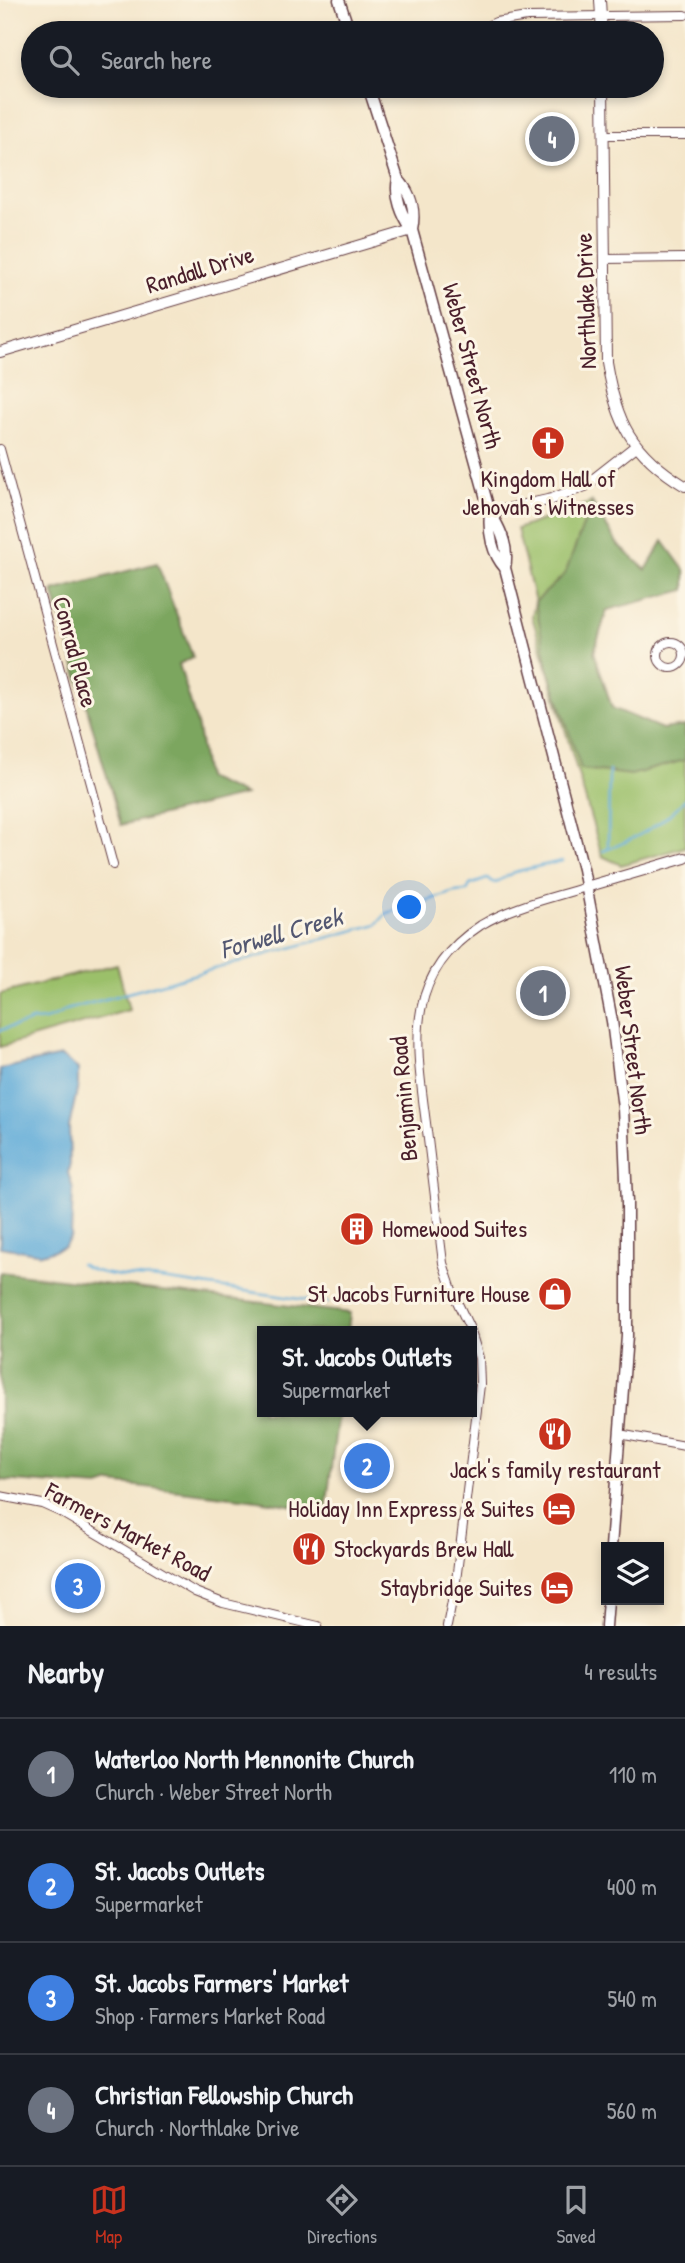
<!DOCTYPE html>
<html lang="en">
<head>
<meta charset="utf-8">
<style>
	:root { --surface:#171b24; --page:#242831; --text:#f1f3f6; --muted:#9ea1a6; --line:#363941; --accent:#c8321e }
	body { margin:0; font-family:"Patrick Hand",sans-serif; background:var(--page); color:var(--text) }
	.controls { position:absolute; right:21px; bottom:21px; display:grid; overflow:hidden; border-radius:0px; box-shadow:0 4px 10px #0003 }
	.controls button { width:63px; height:63px; display:grid; place-items:center; padding:0; border:0; border-bottom:2px solid var(--line); background:var(--surface); color:var(--text); font:35px sans-serif }
	.you { position:absolute; left:410px; top:908px; width:24px; height:24px; margin:-18px; border:5px solid #fff; border-radius:50%; background:#1a73e8; box-shadow:0 0 0 10px #1a73e833 }
	.badge { display:grid; place-items:center; width:46px; height:46px; border-radius:50%; background:var(--accent); color:#fff; font-size:23px; font-weight:700 }
	.pin { position:absolute; translate:-50% -50%; border:4px solid #fff; box-shadow:0 2px 7px #0006 }
	.popup { position:absolute; left:257px; top:1326px; width:220px; height:91px; box-sizing:border-box; display:grid; place-content:center; border-radius:0px; background:var(--surface); filter:drop-shadow(0 2px 5px #0005); font-size:23px; white-space:nowrap; color:var(--muted) }
	.popup b { font-size:26px; color:var(--text) }
	.popup::after { content:''; position:absolute; left:50%; top:100%; margin-left:-14px; border:14px solid transparent; border-top-color:var(--surface) }
	.list { margin:0; padding:0; list-style:none }
	h2 { display:flex; justify-content:space-between; align-items:center; height:91px; margin:0; padding:0 28px; font-size:30px }
	h2 small { font-size:23px; font-weight:400; color:var(--muted) }
	.list li { display:grid; grid-template-columns:46px 1fr auto; gap:21px; align-items:center; box-sizing:border-box; height:112px; padding:0 28px; border-top:2px solid var(--line) }
	.list b { display:block; font-size:26px; white-space:nowrap }
	.list p { margin:0; font-size:23px; white-space:nowrap; color:var(--muted) }
	.list em { font-size:23px; font-style:normal; color:var(--muted) }
	.icon { flex:none; width:38px; height:38px; fill:none; stroke:currentColor; stroke-width:2; stroke-linecap:round; stroke-linejoin:round }
	.map { position:relative; flex:none; width:685px; height:1626px; overflow:hidden }
	.search { position:absolute; background:var(--surface); box-shadow:0 4px 10px #0003; left:21px; right:21px; top:21px; height:77px; display:flex; align-items:center; gap:18px; box-sizing:border-box; padding:0 24px; border-radius:38px; color:var(--muted); font-size:26px }
	.sheet { height:539px; background:var(--surface) }
	nav { display:flex; justify-content:space-around; align-items:center; box-sizing:border-box; height:98px; border-top:2px solid var(--line); background:var(--surface); font-size:19px; color:var(--muted) }
	nav a { display:grid; justify-items:center; gap:4px }
	nav .on { color:var(--accent) }
	.map>svg:first-child { display:block }
	.green { fill:#9bc06a; stroke:#72704a; stroke-width:2 }
	.forest { fill:#7ca65e; stroke:#636244; stroke-width:2 }
	.water { fill:#60acd9; stroke:#556682; stroke-width:2 }
	.lines { fill:none; stroke-linecap:round; stroke-linejoin:round }
	.stream { stroke:#60acd9; stroke-width:2.5 }
	.minor-casing { stroke:#643d43; stroke-width:10 }
	.tertiary-casing { stroke:#643d43; stroke-width:12 }
	.secondary-casing { stroke:#643d43; stroke-width:13 }
	.minor { stroke:#fff; stroke-width:8 }
	.tertiary { stroke:#fff; stroke-width:10 }
	.secondary { stroke:#fff; stroke-width:10 }
	.labels { text-anchor:middle; stroke-width:6; stroke-linejoin:round; paint-order:stroke }
	.street-label { font-size:24px; fill:#4a1f2b; stroke:#fcf5e5 }
	.poi-label { font-size:24px; fill:#4a1f2b; stroke:#fcf5e5; text-anchor:end }
	.water-label { font-size:26px; font-style:italic; fill:#535771; stroke:#fcf5e5 }
</style>
</head>
<body>
<div class="map">
<svg width="685" height="1626" viewBox="0 0 685 1626">
	<rect width="100%" height="100%" fill="#fcf5e5"/>
	<filter id="ink" filterUnits="userSpaceOnUse"><feTurbulence type="fractalNoise" baseFrequency=".0143" numOctaves="2"/><feDisplacementMap in="SourceGraphic" scale="14" xChannelSelector="R" yChannelSelector="G"/><feConvolveMatrix kernelMatrix="1 2 1 2 8 2 1 2 1" color-interpolation-filters="sRGB"/></filter>
	<filter id="wash" filterUnits="userSpaceOnUse"><feTurbulence type="fractalNoise" baseFrequency=".00686" numOctaves="4" result="noise"/><feDisplacementMap in="SourceGraphic" scale="28" xChannelSelector="R" yChannelSelector="G"/><feGaussianBlur stdDeviation="1.57" result="paint"/><feColorMatrix in="noise" values="0 0 0 0 0 0 0 0 0 0 0 0 0 0 0 0 0 1.4 0 .05"/><feComposite in="paint" operator="in"/></filter>
	<g filter="url(#wash)">
		<rect width="100%" height="100%" fill="#f4e6ca"/>
		<path class="green" d="M592,502L618,545L646,570L607,610L594,652L612,708L662,729L685,727V847L621,865L602,856L532,616L535,602L517,529Z
			M117,964L129,1010L0,1047V994Z"/>
		<path class="forest" d="M592,502L618,545L646,570L663,541L685,571V590L607,610L594,652L612,708L662,729L685,726V760L631,775L581,769L548,667L535,602L565,574Z
			M157,563L193,657L179,664L198,728L206,778L245,795L121,825L53,591Z
			M0,1272L350,1313L348,1331H262V1412H338L326,1511L258,1500L111,1483L99,1487L0,1480Z"/>
		<path class="water" d="M61,1056L78,1069V1086L69,1127L70,1164L68,1173L73,1189L71,1236L64,1247L42,1254L0,1247V1069Z"/>
		<g class="lines">
			<path class="stream" d="M608,848L609,771
				M603,851C634,840 663,825 685,799
				M0,1031C7,1026 22,1027 33,1020C45,1023 57,1016 66,1010L377,924L387,913L455,892L467,891L470,885L487,879L495,883L514,872L562,861
				M80,1264C108,1280 137,1275 168,1280C221,1287 274,1296 328,1303"/>
		</g>
	</g>
	<g filter="url(#ink)">
		<g class="lines">
			<g class="minor-casing">
				<path id="minor" d="M472,33L496,22L527,17L685,15
					M604,135H685
					M605,259L685,258
					M0,449L113,865
					M658 655a13 13 0 1 1 26 0a13 13 0 1 1-26 0Z
					M471,1331L453,1293L443,1263C438,1219 432,1175 427,1131C417,1049 400,978 481,925C512,906 552,898 586,887
					M619,1434L685,1446
					M0,1496L42,1504L60,1512L195,1592L223,1603L318,1626
					M447,1626L456,1581L480,1385L479,1358L472,1335"/>
			</g>
			<g class="tertiary-casing">
				<path id="tertiary" d="M600,0L602,33
					M603,86L606,362C616,422 631,453 685,486
					M0,352L412,230
					M490,513L552,499L585,486L636,446
					M586,887L685,858"/>
			</g>
			<g class="secondary-casing">
				<path id="secondary" d="M339,0L350,33
					M368,86L398,179C411,193 416,211 412,230
					M398,179C394,196 402,216 412,230L490,513C501,529 509,549 505,568
					M490,513C488,532 492,554 505,568L583,869L612,1021L623,1108L627,1203V1336L611,1547
					M606,1626L608,1600"/>
			</g>
			<use href="#minor" class="minor"/>
			<use href="#tertiary" class="tertiary"/>
			<use href="#secondary" class="secondary"/>
		</g>
	</g>
	<defs>
		<g id="church-disc" transform="scale(1.75)"><circle r="9.5" fill="#c8321e" stroke="#fcf5e5"/><path d="M-1.2-6h2.4v3.5h3.3v2.4h-3.3V6h-2.4V-.1h-3.3v-2.4h3.3Z" fill="#fff"/></g>
		<g id="building-disc" transform="scale(1.75)"><circle r="9.5" fill="#c8321e" stroke="#fcf5e5"/><path d="M-4-6H4V6H1V3H-1V6H-4ZM-2.5-4.3h1.7v1.8h-1.7ZM.8-4.3h1.7v1.8H.8ZM-2.5-1h1.7V.8h-1.7ZM.8-1h1.7V.8H.8Z" fill="#fff"/></g>
		<g id="shop-disc" transform="scale(1.75)"><circle r="9.5" fill="#c8321e" stroke="#fcf5e5"/><path d="M-5-2.5h2.3a2.7 3.5 0 0 1 5.4 0H5L5.5 6h-11ZM-1.5-2.5h3a1.5 2.3 0 0 0-3 0Z" fill="#fff"/></g>
		<g id="restaurant-disc" transform="scale(1.75)"><circle r="9.5" fill="#c8321e" stroke="#fcf5e5"/><path d="M-5-6h1v4h1v-4h1v4h1v-4h1v5L-1.5 .5V6h-2V.5L-5-1ZM5-6V6H3V1.5H1.5Q1.5-4 5-6Z" fill="#fff"/></g>
		<g id="hotel-disc" transform="scale(1.75)"><circle r="9.5" fill="#c8321e" stroke="#fcf5e5"/><path d="M-6-4.5h1.5V1H6V5H4.5V3h-9V5H-6ZM-4 0a1.8 1.8 0 1 1 3.6 0ZM.5 0V-2.5h3Q6-2.5 6 0Z" fill="#fff"/></g>
	</defs>
	<g fill-rule="evenodd">
		<use href="#church-disc" x="548" y="443"/>
		<use href="#building-disc" x="357" y="1229"/>
		<use href="#shop-disc" x="555" y="1294"/>
		<use href="#restaurant-disc" x="555" y="1434"/>
		<use href="#hotel-disc" x="559" y="1509"/>
		<use href="#restaurant-disc" x="309" y="1549"/>
		<use href="#hotel-disc" x="557" y="1588"/>
	</g>
	<g class="labels">
		<g class="street-label">
			<text transform="translate(200 270) rotate(-17)" y="8">Randall Drive</text>
			<text transform="translate(586 301) rotate(-92)" y="8">Northlake Drive</text>
			<text transform="translate(472 366) rotate(75)" y="8">Weber Street North</text>
			<text transform="translate(75 652) rotate(75)" y="8">Conrad Place</text>
			<text transform="translate(633 1050) rotate(83)" y="8">Weber Street North</text>
			<text transform="translate(404 1099) rotate(-95)" y="8">Benjamin Road</text>
			<text transform="translate(128 1532) rotate(28)" y="8">Farmers Market Road</text>
		</g>
		<g class="poi-label">
			<text x="548" y="487" text-anchor="middle">Kingdom Hall of<tspan x="548" dy="28">Jehovah's Witnesses</tspan></text>
			<text x="382" y="1237" text-anchor="start">Homewood Suites</text>
			<text x="530" y="1302">St Jacobs Furniture House</text>
			<text x="555" y="1478" text-anchor="middle">Jack's family restaurant</text>
			<text x="534" y="1517">Holiday Inn Express &amp; Suites</text>
			<text x="334" y="1557" text-anchor="start">Stockyards Brew Hall</text>
			<text x="532" y="1596">Staybridge Suites</text>
		</g>
		<g class="water-label">
			<text transform="translate(281 933) rotate(-16)" y="9">Forwell Creek</text>
		</g>
	</g>
</svg>
<div class="controls">
<button><svg class="icon" aria-label="layers" viewBox="0 0 24 24"><path d="M12 4l9 5-9 5-9-5zM3 14l9 5 9-5"/></svg></button>
</div>
<div class="you"></div>
<div class="pin badge" style="left:543px;top:993px;background:#6b7280">1</div>
<div class="pin badge" style="left:367px;top:1466px;background:#3f7fe0">2</div>
<div class="popup"><b>St. Jacobs Outlets</b>Supermarket</div>
<div class="pin badge" style="left:78px;top:1586px;background:#3f7fe0">3</div>
<div class="pin badge" style="left:552px;top:139px;background:#6b7280">4</div>
<div class="search"><svg class="icon" aria-label="search" viewBox="0 0 24 24"><circle cx="10" cy="10" r="6"/><path d="M15 15l6 6"/></svg>Search here</div>
</div>
<section class="sheet">
<h2>Nearby<small>4 results</small></h2>
<ul class="list">
<li><span class="badge" style="background:#6b7280">1</span><div><b>Waterloo North Mennonite Church</b><p>Church · Weber Street North</p></div><em>110 m</em></li>
<li><span class="badge" style="background:#3f7fe0">2</span><div><b>St. Jacobs Outlets</b><p>Supermarket</p></div><em>400 m</em></li>
<li><span class="badge" style="background:#3f7fe0">3</span><div><b>St. Jacobs Farmers' Market</b><p>Shop · Farmers Market Road</p></div><em>540 m</em></li>
<li><span class="badge" style="background:#6b7280">4</span><div><b>Christian Fellowship Church</b><p>Church · Northlake Drive</p></div><em>560 m</em></li>
</ul>
</section>
<nav>
<a class="on"><svg class="icon" aria-label="map" viewBox="0 0 24 24"><path d="M3 6l6-2 6 2 6-2v14l-6 2-6-2-6 2zM9 4v14M15 6v14"/></svg>Map</a>
<a><svg class="icon" aria-label="directions" viewBox="0 0 24 24"><path d="M12 3l9 9-9 9-9-9zM9 14v-3h6M13 9l2 2-2 2"/></svg>Directions</a>
<a><svg class="icon" aria-label="saved" viewBox="0 0 24 24"><path d="M7 4h10v16l-5-4-5 4z"/></svg>Saved</a>
</nav>
</body>
</html>
